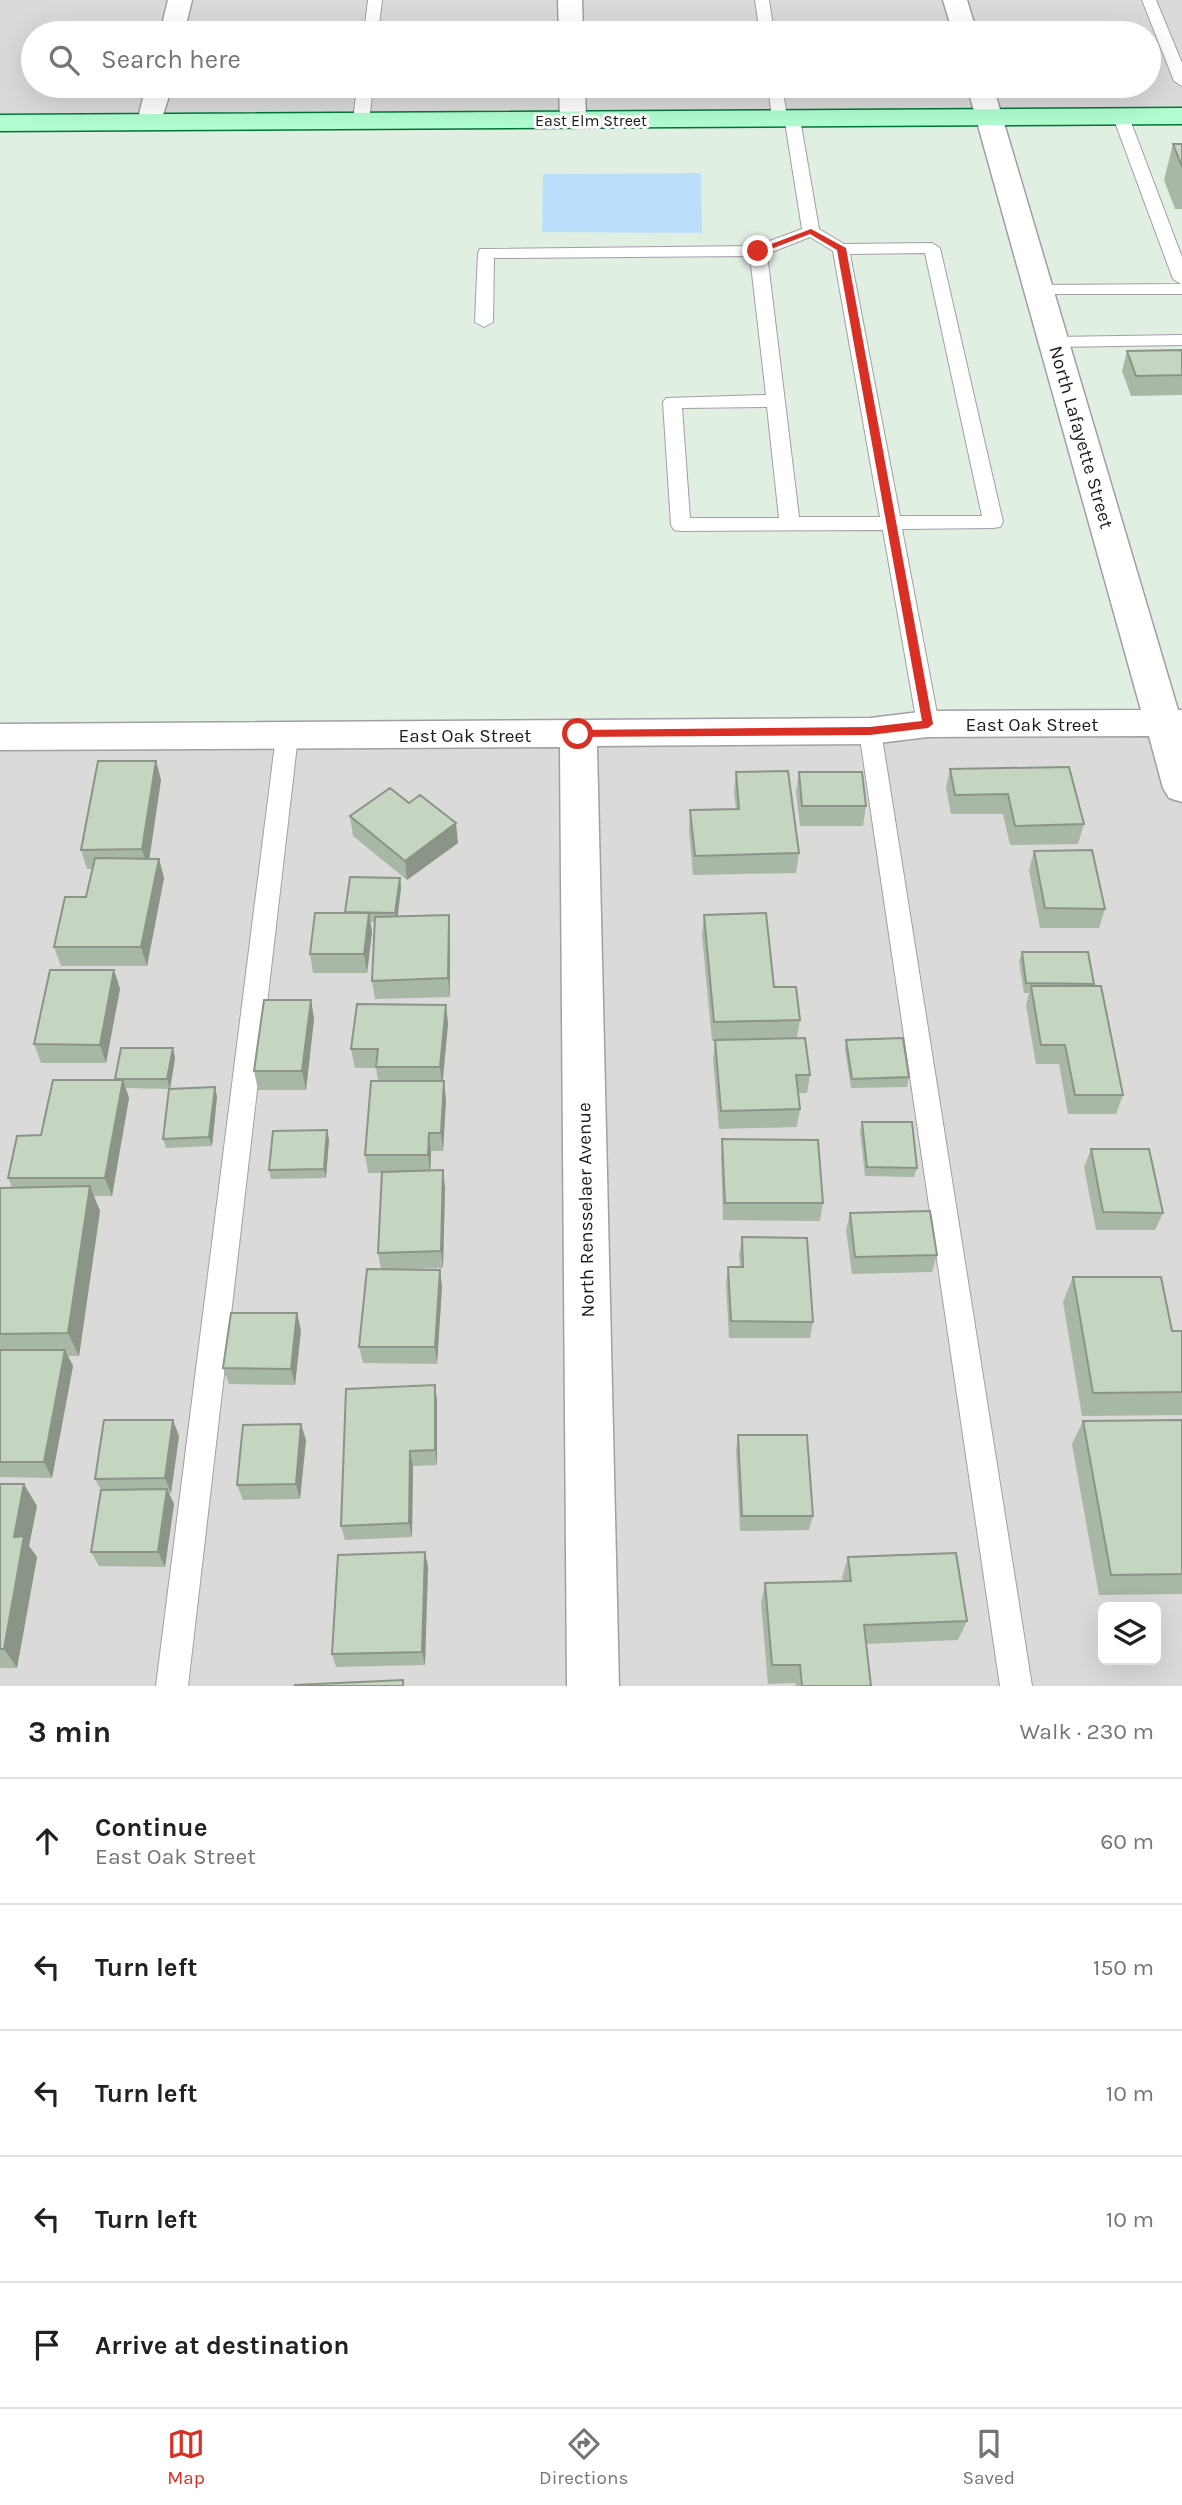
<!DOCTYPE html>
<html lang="en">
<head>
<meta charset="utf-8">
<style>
	:root { --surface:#fff; --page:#f6f6f6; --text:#202124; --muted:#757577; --line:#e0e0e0; --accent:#d93025 }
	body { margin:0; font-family:Karla,sans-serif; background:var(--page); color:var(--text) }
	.controls { position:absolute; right:21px; bottom:21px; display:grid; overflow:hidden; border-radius:10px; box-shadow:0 7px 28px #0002 }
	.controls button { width:63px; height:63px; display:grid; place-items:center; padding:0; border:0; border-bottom:2px solid var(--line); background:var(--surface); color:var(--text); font:35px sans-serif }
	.stop { position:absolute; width:21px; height:21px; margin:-16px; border:5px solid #d93025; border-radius:50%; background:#fff }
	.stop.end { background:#d93025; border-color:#fff; box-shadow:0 2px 7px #0008 }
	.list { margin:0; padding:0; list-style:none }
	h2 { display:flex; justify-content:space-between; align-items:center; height:91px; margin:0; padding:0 28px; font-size:30px }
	h2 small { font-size:23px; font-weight:400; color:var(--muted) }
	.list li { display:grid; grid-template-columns:46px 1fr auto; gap:21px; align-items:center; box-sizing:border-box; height:126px; padding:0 28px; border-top:2px solid var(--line) }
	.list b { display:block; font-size:26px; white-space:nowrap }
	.list p { margin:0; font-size:23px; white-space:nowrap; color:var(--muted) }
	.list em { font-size:23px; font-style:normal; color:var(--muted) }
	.icon { flex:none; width:38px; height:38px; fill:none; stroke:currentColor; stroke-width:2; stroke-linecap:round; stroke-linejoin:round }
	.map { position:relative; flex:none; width:1182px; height:1686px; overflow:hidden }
	.search { position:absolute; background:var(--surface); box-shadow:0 7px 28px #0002; left:21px; right:21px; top:21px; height:77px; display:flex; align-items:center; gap:18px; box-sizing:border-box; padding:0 24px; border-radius:38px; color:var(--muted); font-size:26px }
	.sheet { height:721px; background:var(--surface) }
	nav { display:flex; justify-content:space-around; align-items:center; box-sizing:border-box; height:98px; border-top:2px solid var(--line); background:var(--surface); font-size:19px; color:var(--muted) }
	nav a { display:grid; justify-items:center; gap:4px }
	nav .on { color:var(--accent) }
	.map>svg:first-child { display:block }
	.residential { fill:#dadad9; fill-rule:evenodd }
	.park { fill:#bbdefc }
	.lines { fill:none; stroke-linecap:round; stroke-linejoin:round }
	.lane-casing { stroke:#a0a0a0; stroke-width:2 }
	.street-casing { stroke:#a0a0a0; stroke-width:3 }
	.secondary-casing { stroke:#007639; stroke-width:3 }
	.lane { fill:#fff; fill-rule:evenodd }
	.street { fill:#fff; fill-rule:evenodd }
	.secondary { fill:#b1fcd1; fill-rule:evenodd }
	.wall { fill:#a9b7a6 }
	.shaded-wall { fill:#8a9587 }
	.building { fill:#c5d5c1; stroke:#8a9587; stroke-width:2 }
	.route { fill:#d93025 }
	.labels { text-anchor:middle; stroke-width:6; stroke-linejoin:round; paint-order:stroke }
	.far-street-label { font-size:16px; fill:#1c1c1c; stroke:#fff }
	.street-label { font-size:19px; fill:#1c1c1c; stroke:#fff }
</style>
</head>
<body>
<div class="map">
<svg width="1182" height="1686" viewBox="0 0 1182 1686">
	<rect width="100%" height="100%" fill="#e1eee2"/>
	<path class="residential" d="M0,0H1182V116L0,123ZM33,33H1149V86H33Z
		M1182,723V1686H0V737ZM1103,1607H1156V1660H1103Z"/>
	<path class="park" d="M701,173L702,233L542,232L543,174Z"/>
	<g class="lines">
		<g class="lane-casing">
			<path id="lane" d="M368,0H382L378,33H364Z
				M755,0H769L774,33H760Z
				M1142,0H1156L1182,63V86L1174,81Z
				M357,86H373L369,121L361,126L353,121Z
				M768,86H782L787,116H798L800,119L819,229L844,244L932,243L940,248L1003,522L1000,527L993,528L902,529L939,724L936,730L928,732L920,730L917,724L883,530L681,531L674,530L671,525L663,402L666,398L766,395L750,256L494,258L493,322L484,327L475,322L478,253L480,249L756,246L802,229L785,122H774L772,119ZM810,237L833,251L880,517H799L767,254ZM925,253L982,516H900L850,254ZM767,407L779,518H690L682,408Z
				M1121,112L1129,117L1182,257V294H1034L1031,290L1040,285L1181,284L1173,279L1113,117Z
				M1182,335V345L1055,347L1046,342L1055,337Z
				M870,723L878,725L881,731L1032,1686H1000L859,731L862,725Z
				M287,728L295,730L298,736L188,1686H156L276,736L279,730Z"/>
		</g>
		<g class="street-casing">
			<path id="street" d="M168,0H192L184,33H160Z
				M558,0H582L583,33H559Z
				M943,0H967L977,33H953Z
				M146,86H172L159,128L150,130L141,128L137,122Z
				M559,86H585L586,120L582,126L573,128L564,126L560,120Z
				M967,86H993L1178,710H1182V802L1169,798L1163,788L1149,736L928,737L870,744L597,746L619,1686H567L560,747L0,750V724L870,718L928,711L1141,710Z"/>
		</g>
		<g class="secondary-casing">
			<path id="secondary" d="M1182,108V124L0,131V115Z"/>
		</g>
		<use href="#lane" class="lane"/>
		<use href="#street" class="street"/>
		<use href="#secondary" class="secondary"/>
	</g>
	<path class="wall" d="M1173,144H1182V209H1175L1164,180Z
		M1182,350V395L1131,396L1122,371L1127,351Z
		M156,761L161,780L149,859H159L164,878L147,966H61L54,947L86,897L93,869H87L81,850Z
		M950,769L1084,824L1078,844L1010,845L1003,814H951L946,788Z
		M736,772L799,853L796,873L693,875L689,830L690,810L736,809L734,792Z
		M799,772L866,806L863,826H800L796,792Z
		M350,816L458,843L407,880L353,836Z
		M1034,851L1105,909L1099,928H1040L1029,870Z
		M350,877L400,878L401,888L397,916L449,915L450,934V997L375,999L372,981L375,922H370L372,932L367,973H313L310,954L345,913Z
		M704,915L774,987L800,1020L797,1038L810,1075L807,1093H798L800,1109L797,1127L719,1129L713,1059L715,1041H712L702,935Z
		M1022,952L1094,984L1093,986L1123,1095L1116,1114H1068L1059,1064H1036L1026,1005L1029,993H1024L1019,961Z
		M114,970L120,989L106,1063H41L34,1044Z
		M311,1000L314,1019L306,1090H258L254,1071Z
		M446,1005L448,1024L443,1081L446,1100L443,1151H431V1170H443L445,1188L443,1268L392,1269L442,1287L437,1364L363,1363L359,1347L381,1269L378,1253L382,1173H368L365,1155L378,1081L376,1068H355L351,1049Z
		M846,1040L909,1077L907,1087L851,1088L845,1049Z
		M173,1048L175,1058L170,1089L126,1088L129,1098L112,1196H94L100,1211L79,1356H68L73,1366L52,1478L0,1477V1188L12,1187L8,1178L41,1135L115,1080V1079Z
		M215,1087L217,1097L212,1146L166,1148L163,1139Z
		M862,1122L917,1168L914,1177L865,1176L860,1131Z
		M329,1139L326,1178L271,1179L269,1170Z
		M722,1139L823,1203L820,1221L723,1220L721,1157Z
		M1091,1149L1163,1213L1155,1230H1096L1084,1167Z
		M850,1213L937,1255L932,1272L852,1274L846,1230Z
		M742,1237L813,1322L810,1338H729L726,1284L728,1267H740L739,1255Z
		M1073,1277L1172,1331H1182V1415L1082,1416L1063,1302Z
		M301,1330L295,1385L229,1384L223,1368Z
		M435,1385L437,1401V1465L413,1466L412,1537L345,1540L341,1526Z
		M1182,1420V1594L1099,1595L1072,1444L1083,1421Z
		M738,1435L813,1516L809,1530L740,1531L736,1451Z
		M179,1436L171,1493H169L174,1504L165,1567L99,1566L91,1552L101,1490L95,1479Z
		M306,1440L300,1499L243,1500L237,1485Z
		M0,1484L37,1506L29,1546L37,1557L17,1668H0Z
		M848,1557L967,1621L958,1640L866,1644L871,1686H796L795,1683L768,1684L761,1603L765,1583L843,1581L842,1577Z
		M428,1566L425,1665L336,1667L332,1654Z"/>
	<path class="shaded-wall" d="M156,761L161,780L148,868L142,849Z
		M456,823L458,843L407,880L405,861Z
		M159,859L164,878L147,966L141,947Z
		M400,878L401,888L397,923L395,913Z
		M369,913L372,932L367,973L364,954Z
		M449,915L450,934V997L448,978Z
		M114,970L120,989L106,1063L100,1045Z
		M311,1000L314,1019L306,1090L302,1071Z
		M446,1005L448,1024L442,1086L440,1067Z
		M173,1048L175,1058L170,1089L167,1079Z
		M123,1080L129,1098L112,1196L105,1178Z
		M444,1081L446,1100L443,1151L441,1133Z
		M215,1087L217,1097L212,1146L209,1137Z
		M327,1130L329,1139L326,1178L324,1169Z
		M429,1133L431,1151L430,1173L428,1155Z
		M443,1170L445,1188L443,1268L441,1251Z
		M90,1186L100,1211L79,1356L68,1333Z
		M440,1270L442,1287L437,1364L435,1347Z
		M297,1313L301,1330L295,1385L291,1369Z
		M65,1350L73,1366L52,1478L44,1462Z
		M435,1385L437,1401V1465L435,1450Z
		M173,1420L179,1436L171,1493L165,1478Z
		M301,1424L306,1440L300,1499L296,1484Z
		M410,1451L413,1466L412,1537L409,1523Z
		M24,1484L37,1506L29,1546L37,1557L17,1668L4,1649L14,1537Z
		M167,1489L174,1504L165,1567L158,1552Z
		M425,1552L428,1566L425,1665L422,1652Z"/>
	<path class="building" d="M1173,144H1182V167Z
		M1182,350V375L1136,376L1127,351Z
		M98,761H156L142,849L81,850Z
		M1069,767L1084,824L1015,826L1008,794L955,795L950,769Z
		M788,771L799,853L695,856L690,810L739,809L736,772Z
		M799,772H862L866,806H802Z
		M390,788L409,803L420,795L456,823L405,861L350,816Z
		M1092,850L1105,909L1045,908L1034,851Z
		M95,858L159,859L141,947H54L65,897H86Z
		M350,877L400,878L395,913L345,912Z
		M315,913H369L364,954H310Z
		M766,913L774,987H796L800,1020L714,1022L704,915Z
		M449,915L448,978L372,981L375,917Z
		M1022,952H1088L1094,984L1026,983Z
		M50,970H114L100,1045L34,1044Z
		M1031,986H1101L1123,1095H1075L1065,1045H1041Z
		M264,1000H311L302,1071H254Z
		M357,1004L446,1005L440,1067H376L378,1049H351Z
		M805,1038L810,1075H796L800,1109L721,1111L715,1040Z
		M903,1038L909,1077L852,1079L846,1040Z
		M121,1048H173L167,1079H115Z
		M53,1080H123L105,1178H8L17,1136L41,1135Z
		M371,1081H444L441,1133H429L428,1155H365Z
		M215,1087L209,1137L163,1139L169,1089Z
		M862,1122H912L917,1168L867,1167Z
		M327,1130L324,1169L269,1170L273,1131Z
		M722,1139L818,1140L823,1203H725Z
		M1091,1149H1149L1163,1213L1103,1212Z
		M443,1170L441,1251L378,1253L382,1172Z
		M90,1186L68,1333L0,1334V1188Z
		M930,1211L937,1255L855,1257L850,1213Z
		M742,1237L807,1238L813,1322L731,1321L728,1267H743Z
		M367,1269L440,1270L435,1347H359Z
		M1073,1277H1161L1172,1331H1182V1392L1093,1393Z
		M231,1313H297L291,1369L223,1368Z
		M0,1350H65L44,1462H0Z
		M435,1385V1450L410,1451L409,1523L341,1526L346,1389Z
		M104,1420H173L165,1478L95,1479Z
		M1182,1420V1574L1111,1575L1083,1421Z
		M301,1424L296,1484L237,1485L243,1425Z
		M738,1435H807L813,1516H742Z
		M0,1484H24L14,1537L24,1536L4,1649H0Z
		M167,1489L158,1552H91L101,1490Z
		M425,1552L422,1652L332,1654L338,1555Z
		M956,1553L967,1621L864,1625L871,1686H802L800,1665H772L765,1583L851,1581L848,1557Z
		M403,1680V1686H295V1685Z"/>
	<path class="route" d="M811,229L846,248L933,724L928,728L870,735L574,737L572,734L578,730L870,727L922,721L837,250L810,234L761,253L753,251Z"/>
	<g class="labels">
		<g class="far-street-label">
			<text x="591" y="126">East Elm Street</text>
		</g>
		<g class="street-label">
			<text transform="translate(1082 437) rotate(74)" y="7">North Lafayette Street</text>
			<text x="1032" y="731">East Oak Street</text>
			<text x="465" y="742">East Oak Street</text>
			<text transform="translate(585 1210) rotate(-91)" y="7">North Rensselaer Avenue</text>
		</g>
	</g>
</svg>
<div class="controls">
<button><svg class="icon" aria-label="layers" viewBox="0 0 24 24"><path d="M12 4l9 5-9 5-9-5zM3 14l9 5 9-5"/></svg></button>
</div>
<div class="stop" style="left:578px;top:734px"></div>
<div class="stop end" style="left:758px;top:251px"></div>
<div class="search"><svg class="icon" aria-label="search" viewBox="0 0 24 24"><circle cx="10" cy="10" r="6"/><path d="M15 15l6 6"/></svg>Search here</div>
</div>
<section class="sheet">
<h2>3 min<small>Walk · 230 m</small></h2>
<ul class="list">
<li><svg class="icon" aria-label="ahead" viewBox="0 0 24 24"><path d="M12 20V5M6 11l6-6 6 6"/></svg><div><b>Continue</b><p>East Oak Street</p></div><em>60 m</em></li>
<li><svg class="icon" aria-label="left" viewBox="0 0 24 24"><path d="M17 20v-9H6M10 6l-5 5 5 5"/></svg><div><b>Turn left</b></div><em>150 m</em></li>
<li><svg class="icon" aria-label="left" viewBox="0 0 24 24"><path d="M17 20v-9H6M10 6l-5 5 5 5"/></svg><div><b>Turn left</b></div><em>10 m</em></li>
<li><svg class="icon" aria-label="left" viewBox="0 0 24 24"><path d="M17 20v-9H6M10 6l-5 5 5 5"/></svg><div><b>Turn left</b></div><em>10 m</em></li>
<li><svg class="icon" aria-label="arrive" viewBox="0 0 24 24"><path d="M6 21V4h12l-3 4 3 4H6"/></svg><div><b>Arrive at destination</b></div></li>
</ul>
</section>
<nav>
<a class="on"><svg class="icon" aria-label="map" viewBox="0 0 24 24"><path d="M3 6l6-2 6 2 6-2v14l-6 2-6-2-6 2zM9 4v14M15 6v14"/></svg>Map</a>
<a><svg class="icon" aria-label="directions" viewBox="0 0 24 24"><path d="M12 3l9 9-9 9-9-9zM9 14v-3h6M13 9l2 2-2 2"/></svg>Directions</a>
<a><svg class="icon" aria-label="saved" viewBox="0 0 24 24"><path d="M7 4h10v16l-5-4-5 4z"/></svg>Saved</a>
</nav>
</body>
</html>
